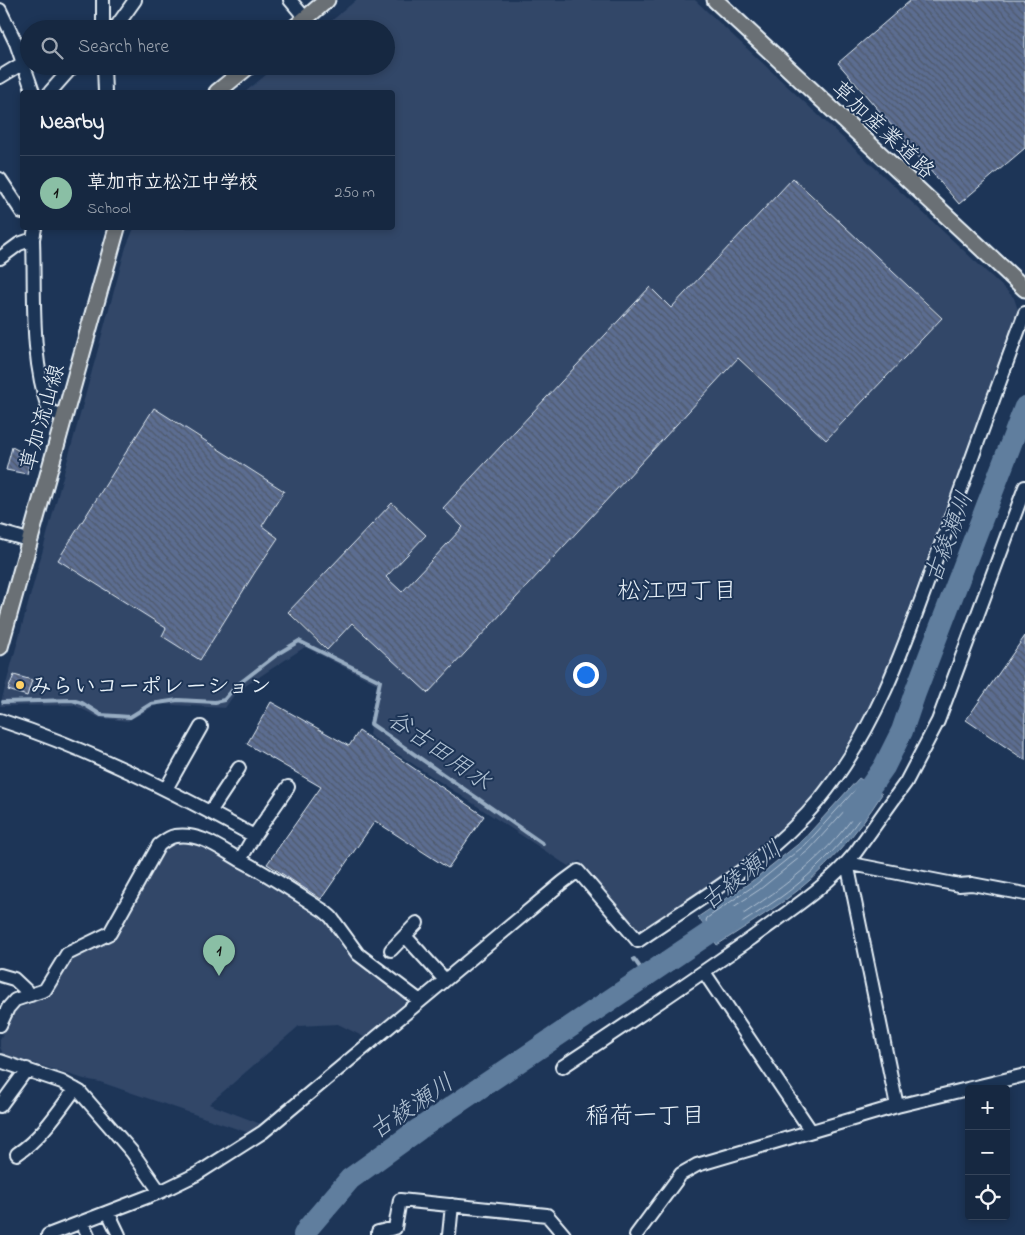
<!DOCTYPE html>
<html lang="en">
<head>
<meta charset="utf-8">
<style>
	:root { --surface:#162841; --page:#1f3048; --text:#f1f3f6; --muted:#9ea6b1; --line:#35445a; --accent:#8abfa5 }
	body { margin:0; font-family:"Indie Flower","Klee One",sans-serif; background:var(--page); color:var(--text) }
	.controls { position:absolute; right:15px; bottom:15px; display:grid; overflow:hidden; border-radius:5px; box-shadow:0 2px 8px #0003 }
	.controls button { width:45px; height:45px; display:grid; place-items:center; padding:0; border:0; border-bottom:1px solid var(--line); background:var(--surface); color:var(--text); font:25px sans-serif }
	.you { position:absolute; left:585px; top:674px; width:18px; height:18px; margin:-12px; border:4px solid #fff; border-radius:50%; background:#1a73e8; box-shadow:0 0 0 8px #1a73e833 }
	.badge { display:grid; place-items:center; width:32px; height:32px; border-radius:50%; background:var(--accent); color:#111; font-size:16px; font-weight:700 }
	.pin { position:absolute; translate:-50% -41px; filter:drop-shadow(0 1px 2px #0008) }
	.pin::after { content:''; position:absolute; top:26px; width:18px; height:15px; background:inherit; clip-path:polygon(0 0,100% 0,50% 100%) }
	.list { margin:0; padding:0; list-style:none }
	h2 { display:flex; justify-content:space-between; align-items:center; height:65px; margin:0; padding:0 20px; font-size:21px }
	h2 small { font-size:16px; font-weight:400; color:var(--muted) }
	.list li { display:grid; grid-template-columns:32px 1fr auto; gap:15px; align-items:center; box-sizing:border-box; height:75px; padding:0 20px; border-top:1px solid var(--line) }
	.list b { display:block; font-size:19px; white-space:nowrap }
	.list p { margin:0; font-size:16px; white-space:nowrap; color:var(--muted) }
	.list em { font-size:16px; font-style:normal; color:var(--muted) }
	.icon { flex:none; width:28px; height:28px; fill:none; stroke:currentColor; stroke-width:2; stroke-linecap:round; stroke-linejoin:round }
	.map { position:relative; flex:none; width:1025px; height:1235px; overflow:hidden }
	.search { position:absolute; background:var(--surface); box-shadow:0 2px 8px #0003; left:20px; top:20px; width:375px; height:55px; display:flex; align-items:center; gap:12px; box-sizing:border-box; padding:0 18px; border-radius:28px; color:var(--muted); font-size:19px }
	.panel { position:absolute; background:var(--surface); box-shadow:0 2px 8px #0003; left:20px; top:90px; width:375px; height:140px; border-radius:5px }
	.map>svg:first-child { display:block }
	.built { fill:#304668 }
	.water { fill:#617e9e; stroke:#97acc2 }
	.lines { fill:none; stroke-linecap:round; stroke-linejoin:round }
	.shore { stroke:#b2c3d4; stroke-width:1 }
	.stream { stroke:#97acc2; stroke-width:4 }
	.river { stroke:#617e9e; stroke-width:22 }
	.building { fill:url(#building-back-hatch); stroke:#e8f1f8 }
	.minor-casing { stroke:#e8f1f8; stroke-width:16 }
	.major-casing { stroke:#e8f1f8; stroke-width:19 }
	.minor { stroke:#1d3557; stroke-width:12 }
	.major { stroke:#6b7074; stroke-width:15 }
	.poi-dot { fill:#ffd166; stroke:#1d3557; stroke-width:2 }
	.labels { text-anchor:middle; stroke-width:4; stroke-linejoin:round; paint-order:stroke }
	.street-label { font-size:22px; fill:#e8f1f8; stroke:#1d3557 }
	.poi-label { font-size:22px; font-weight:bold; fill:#e8f1f8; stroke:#1d3557; text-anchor:start }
	.water-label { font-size:24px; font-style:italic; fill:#b2c3d4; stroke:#1d3557 }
	.neighbourhood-label { font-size:24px; fill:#e8f1f8; stroke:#1d3557 }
</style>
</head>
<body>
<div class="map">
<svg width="1025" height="1235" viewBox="0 0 1025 1235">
	<defs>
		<pattern id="building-back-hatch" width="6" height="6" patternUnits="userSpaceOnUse" patternTransform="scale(1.25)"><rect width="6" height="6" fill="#5b6d91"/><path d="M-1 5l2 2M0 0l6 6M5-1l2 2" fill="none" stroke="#4f596a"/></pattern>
	</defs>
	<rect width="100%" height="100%" fill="#1d3557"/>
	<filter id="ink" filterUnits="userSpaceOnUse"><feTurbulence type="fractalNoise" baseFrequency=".02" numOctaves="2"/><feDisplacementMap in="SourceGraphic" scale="10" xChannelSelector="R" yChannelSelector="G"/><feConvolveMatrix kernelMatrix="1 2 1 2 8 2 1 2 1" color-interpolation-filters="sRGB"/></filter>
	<g filter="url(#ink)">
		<path class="built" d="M356,0H695L1006,290L1014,298L1018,310L999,366L972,434L875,702L822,784L783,829L747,861L639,932L580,861L568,866L369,735L379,685L305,647L236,692L225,708L158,704L128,721L100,718L74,705L0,706L126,247L134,228H392V92H245L277,66H386V29H322Z
			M180,841L199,845L248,870L315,912L325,920L343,949L401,993L405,999L404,1006L366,1038L338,1024L299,1026L209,1104L261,1124L249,1133L100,1082L84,1079L3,1054L0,1047V1039L16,1009L49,997L69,959L111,939L163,849Z"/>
		<path class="water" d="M859,778L882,794C856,835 823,873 784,901C762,916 739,931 717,945L698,917L752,881L802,841Z"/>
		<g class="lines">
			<path class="shore" d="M859,786H862L874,794V797C852,834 816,872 781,897C761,911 740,924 720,937H717L706,921L707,918L755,885L805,845Z
				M860,794L865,796L866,798C832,855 776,893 722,928H719L715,922V919L759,890L809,850Z"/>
			<path class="stream" d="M3,702L72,700L82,703L101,715L130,717L151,704L178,700L215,702L224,700L236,686L279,653L299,641L380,681L371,724L543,844
				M634,959L646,976"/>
			<path class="river" d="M854,810L884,767L902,731L915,693L1025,407
				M304,1235L308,1228L350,1179L419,1129L733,917"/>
		</g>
		<path class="building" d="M911,0H1025V148L959,204L838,63Z
			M793,178L942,318L826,440L738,358L428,693L352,623L327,650L288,612L392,503L426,535L386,577L402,592L463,527L443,508L650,287L671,308Z
			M154,408L284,491L262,526L278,538L255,572L200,660L162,636L166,628L58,560Z
			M12,447L31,457L27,474L6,470Z
			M1025,636V760L966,720Z
			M14,675L32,680L27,696L8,690Z
			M271,702L349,746L359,731L484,816L448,868L375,821L321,899L267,864L321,787L247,744Z"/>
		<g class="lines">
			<g class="minor-casing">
				<path id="minor" d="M290,0L305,18
					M0,10L16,43L33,92
					M103,29V0
					M114,29L118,24L135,0
					M104,66L105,92
					M0,77L23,63
					M50,92L73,66
					M0,179L22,212
					M35,228L33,239C35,297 30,356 49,411L64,416
					M0,258L19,244L33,239
					M0,532L28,540
					M0,720C89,749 172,791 254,836
					M166,789L201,727
					M210,812L239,768
					M240,860L254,836L288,787
					M405,936L445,980
					M391,950L417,923
					M704,972L811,1131
					M0,975L14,979L31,995
					M0,1025L8,1008L15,1000L45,990L67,954L110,933L159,845C164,841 169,837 175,836C201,832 222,850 242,861C271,876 297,894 324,911L331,917L358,954L420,1001
					M0,1061L62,1082L80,1092L132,1152L160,1192
					M562,1067C626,1025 689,982 752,938C787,912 827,887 855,853L906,782L938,721L1025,487
					M0,1106L27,1069
					M897,1106L847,863L959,885L972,884L1025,894
					M17,1154C41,1138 58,1112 75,1089
					M108,1212L119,1235
					M82,1222L88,1235
					M48,1235L160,1192L197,1174L263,1132L563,882L578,871L638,941C701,898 770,859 819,800C881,724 910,630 943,539C970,463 997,388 1025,313
					M378,1235V1232L395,1228L400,1200L547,1215L564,1235
					M449,1235L452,1205
					M636,1235L681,1174L697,1165L897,1106L1025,1075"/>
			</g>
			<g class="major-casing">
				<path id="major" d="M715,0L1025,289
					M293,29L327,0
					M217,92L249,66
					M0,647L117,228"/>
			</g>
			<use href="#minor" class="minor"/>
			<use href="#major" class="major"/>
		</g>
	</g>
	<circle class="poi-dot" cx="20" cy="685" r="5"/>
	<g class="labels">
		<g class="street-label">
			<text transform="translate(884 129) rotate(43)" y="8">草加産業道路</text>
			<text transform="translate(41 417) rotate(-74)" y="8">草加流山線</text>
		</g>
		<g class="poi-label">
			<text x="30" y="693">みらいコーポレーション</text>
		</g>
		<g class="water-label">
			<text transform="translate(948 537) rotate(-69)" y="8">古綾瀬川</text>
			<text transform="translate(440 750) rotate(35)" y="8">谷古田用水</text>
			<text transform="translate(741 875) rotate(-38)" y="8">古綾瀬川</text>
			<text transform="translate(411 1106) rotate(-34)" y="8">古綾瀬川</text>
		</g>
		<g class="neighbourhood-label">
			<text x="677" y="598">松江四丁目</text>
			<text x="645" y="1123">稲荷一丁目</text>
		</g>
	</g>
</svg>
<div class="controls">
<button>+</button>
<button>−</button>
<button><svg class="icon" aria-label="locate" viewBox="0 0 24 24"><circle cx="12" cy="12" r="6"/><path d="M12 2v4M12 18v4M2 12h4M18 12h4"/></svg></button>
</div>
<div class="you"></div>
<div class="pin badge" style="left:219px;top:976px">1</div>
<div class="search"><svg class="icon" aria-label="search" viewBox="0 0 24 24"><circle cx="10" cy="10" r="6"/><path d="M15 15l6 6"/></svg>Search here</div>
<section class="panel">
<h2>Nearby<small></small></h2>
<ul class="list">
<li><span class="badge">1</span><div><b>草加市立松江中学校</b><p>School</p></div><em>250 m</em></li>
</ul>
</section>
</div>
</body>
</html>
